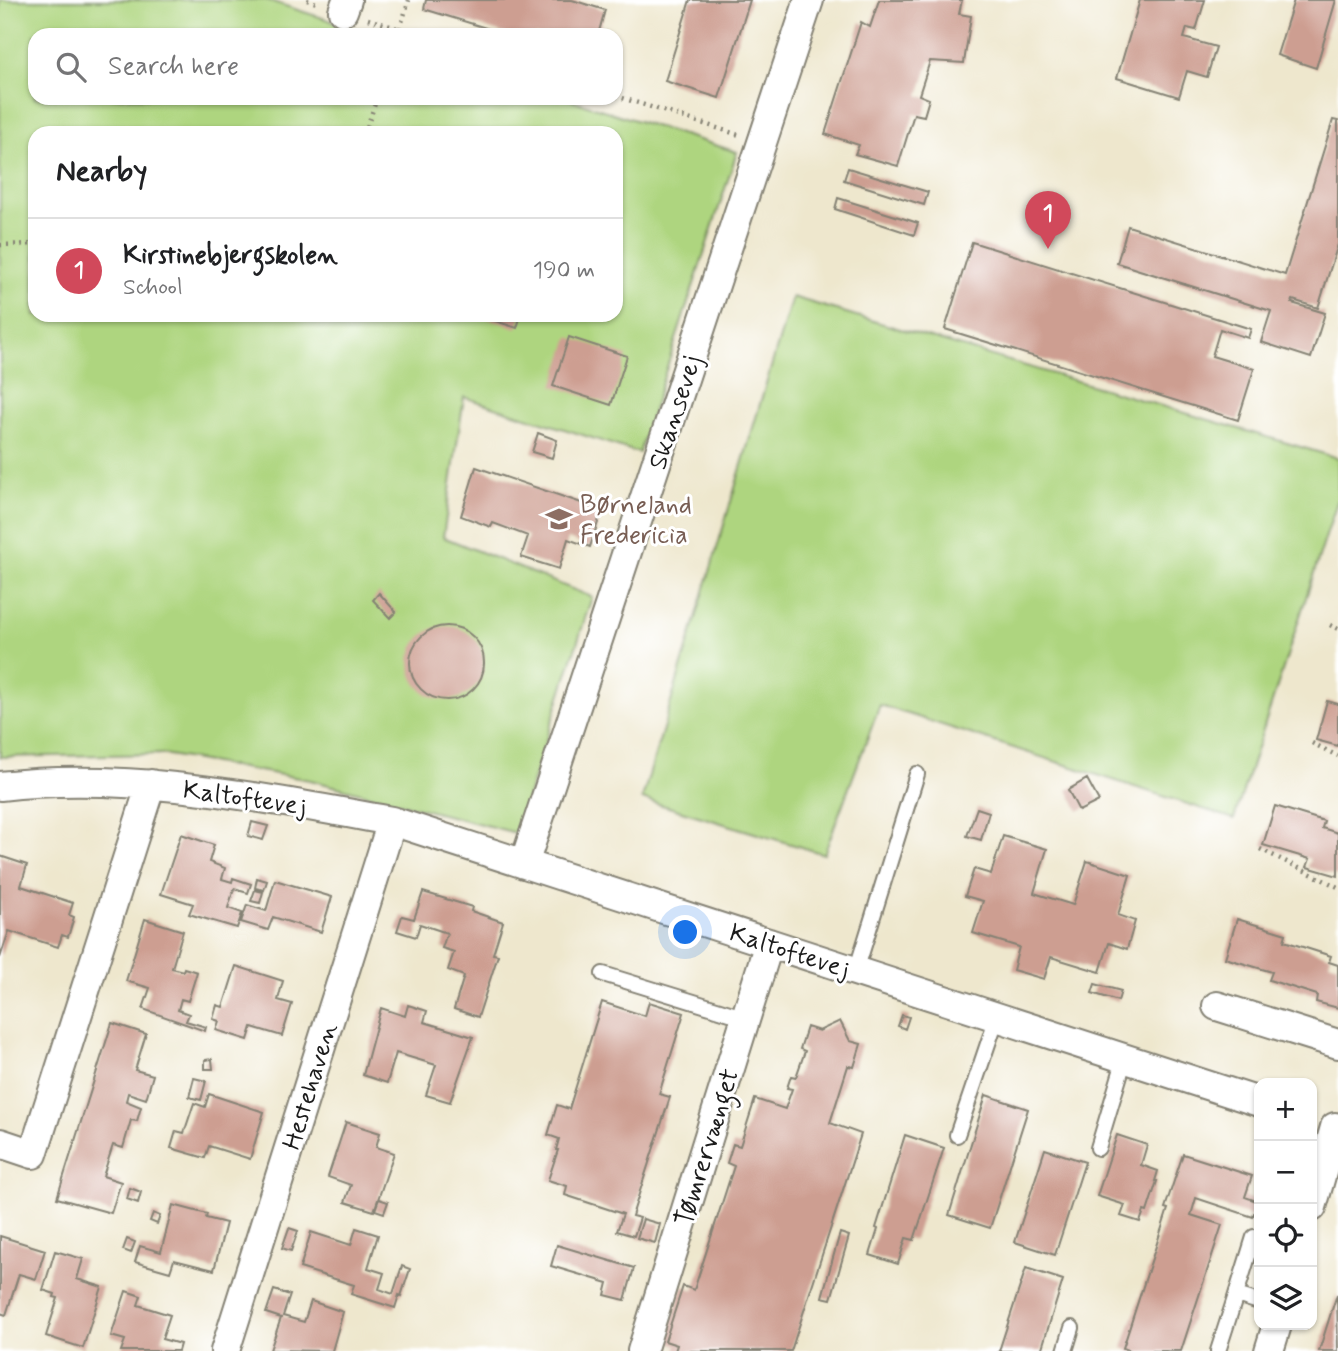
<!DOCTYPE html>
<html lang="en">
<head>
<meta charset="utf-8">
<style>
	:root { --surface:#fff; --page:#f6f6f6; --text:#202124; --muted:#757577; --line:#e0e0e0; --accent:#d1495b }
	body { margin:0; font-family:Mynerve,sans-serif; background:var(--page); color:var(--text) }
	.controls { position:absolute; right:21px; bottom:21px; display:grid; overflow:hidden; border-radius:14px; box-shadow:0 2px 5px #0004 }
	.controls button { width:63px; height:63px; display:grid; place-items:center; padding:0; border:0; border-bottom:2px solid var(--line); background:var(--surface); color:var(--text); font:35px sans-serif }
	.you { position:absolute; left:686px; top:933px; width:24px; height:24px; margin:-18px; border:5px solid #fff; border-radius:50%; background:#1a73e8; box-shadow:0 0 0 10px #1a73e833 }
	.badge { display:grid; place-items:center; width:46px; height:46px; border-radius:50%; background:var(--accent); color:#fff; font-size:23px; font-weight:700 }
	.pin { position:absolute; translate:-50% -58px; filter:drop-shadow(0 2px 4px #0008) }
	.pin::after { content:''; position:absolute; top:37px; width:24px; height:21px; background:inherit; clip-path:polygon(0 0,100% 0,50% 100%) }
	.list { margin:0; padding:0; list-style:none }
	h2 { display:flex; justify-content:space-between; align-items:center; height:91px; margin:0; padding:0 28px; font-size:30px }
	h2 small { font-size:23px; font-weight:400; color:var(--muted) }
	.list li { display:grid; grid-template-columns:46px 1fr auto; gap:21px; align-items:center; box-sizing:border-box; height:105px; padding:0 28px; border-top:2px solid var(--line) }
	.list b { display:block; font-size:26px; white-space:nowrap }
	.list p { margin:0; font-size:23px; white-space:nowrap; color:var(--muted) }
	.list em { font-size:23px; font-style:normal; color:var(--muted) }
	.icon { flex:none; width:38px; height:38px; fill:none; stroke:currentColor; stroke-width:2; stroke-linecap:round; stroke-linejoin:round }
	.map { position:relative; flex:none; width:1338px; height:1351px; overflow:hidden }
	.search { position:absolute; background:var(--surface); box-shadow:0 2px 5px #0004; left:28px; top:28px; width:595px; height:77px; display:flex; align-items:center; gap:18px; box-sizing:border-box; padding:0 24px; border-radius:21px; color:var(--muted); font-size:26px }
	.panel { position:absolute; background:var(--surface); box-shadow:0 2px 5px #0004; left:28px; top:126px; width:595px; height:196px; border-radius:21px }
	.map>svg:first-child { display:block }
	.green { fill:#aed57f; stroke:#65784e; stroke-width:2; fill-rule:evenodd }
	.building { fill:#cd9e91 }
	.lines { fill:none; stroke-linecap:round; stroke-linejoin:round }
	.lane-casing { stroke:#858274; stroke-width:18 }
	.street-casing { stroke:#858274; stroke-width:32 }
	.path { stroke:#858274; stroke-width:4.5; stroke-dasharray:2 5; stroke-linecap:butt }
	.lane { stroke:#fff; stroke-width:14 }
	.street { stroke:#fff; stroke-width:28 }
	.labels { text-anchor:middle; stroke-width:6; stroke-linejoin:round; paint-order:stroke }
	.street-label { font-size:26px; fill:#1c1c1c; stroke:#fff }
	.education-label { font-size:26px; fill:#785e54; stroke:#fff; text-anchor:start }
</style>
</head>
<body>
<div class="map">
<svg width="1338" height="1351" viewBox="0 0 1338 1351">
	<rect width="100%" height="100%" fill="#fff"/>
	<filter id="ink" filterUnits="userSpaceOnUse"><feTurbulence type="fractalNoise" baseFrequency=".0143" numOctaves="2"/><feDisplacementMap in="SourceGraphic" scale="14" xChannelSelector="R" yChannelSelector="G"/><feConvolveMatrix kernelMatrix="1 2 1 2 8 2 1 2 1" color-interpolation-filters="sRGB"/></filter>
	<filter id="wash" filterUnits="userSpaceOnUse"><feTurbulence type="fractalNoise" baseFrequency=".00686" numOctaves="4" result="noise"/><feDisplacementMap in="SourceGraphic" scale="28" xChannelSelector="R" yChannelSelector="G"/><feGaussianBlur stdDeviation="1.57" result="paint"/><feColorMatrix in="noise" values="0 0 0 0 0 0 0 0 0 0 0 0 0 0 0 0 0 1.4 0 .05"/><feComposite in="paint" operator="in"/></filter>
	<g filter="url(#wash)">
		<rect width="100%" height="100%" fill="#eee7cd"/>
		<path class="green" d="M0,0H267L375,35H35V98H565L737,152L639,453L464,397L443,537L592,597L516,833L310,780L163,754L0,757ZM35,133H616V315H35Z
			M792,297L1338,458V499L1234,819L880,705L824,854L642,799Z"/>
		<g id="blocks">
			<path class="building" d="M426,0H572L605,10L598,35H509L424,9Z
				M690,0H750L719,98L665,81Z
				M879,0H962L959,14L971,16L964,63L930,61L919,95L929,99L924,116L914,114L898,166L855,154L859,145L825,134L861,22L870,27Z
				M1140,0H1205L1196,30L1187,28L1184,38L1216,47L1207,77L1187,71L1179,97L1117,78Z
				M1294,0H1336L1316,68L1277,55Z
				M1333,120L1338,121V244L1318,308L1293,300L1292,303L1325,313L1311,358L1261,342L1271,311L1117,263L1128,226L1285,275Z
				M848,168L928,192L924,205L844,180Z
				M838,198L918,223L914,235L835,209Z
				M972,242L1251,329L1248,338L1220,329L1212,356L1254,369L1238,420L945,329Z
				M487,315H521L517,328L486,318Z
				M569,337L627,356L611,405L553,386Z
				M538,433L557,440L552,458L532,452Z
				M476,467L602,510L590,547L568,539L559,569L521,557L528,536L493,523L491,527L461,516Z
				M379,593L396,612L390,618L373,600Z
				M410 663a37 37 0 1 1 74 0a37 37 0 1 1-74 0Z
				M1327,701L1338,704V746L1316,740Z
				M1087,779L1099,801L1079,811L1068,790Z
				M1275,806L1324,821L1322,828L1338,833V876L1307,867L1310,859L1263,845Z
				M977,808L989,812L981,840L967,836Z
				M252,822L268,826L263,840L248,836Z
				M181,834L214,845L209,862L225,868L222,879L232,882L233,878L251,884L248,893L234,889L228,908L242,913L237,928L189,914L193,904L161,894Z
				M1003,836L1047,849L1034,893L1073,905L1087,861L1130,875L1118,915L1135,921L1127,949L1109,943L1100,972L1051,957L1044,979L1013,970L1019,947L973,933L983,901L965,896L974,869L991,874Z
				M0,856L27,865L21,886L73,903L69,915L74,917L68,937L62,935L58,947L9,931L0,958Z
				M257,878L267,881L264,890L255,888Z
				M275,880L332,897L321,932L273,917L268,930L241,922L247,905L266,911Z
				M255,890L263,892L260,903L251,901Z
				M423,892L472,907L471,911L503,922L493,954L498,955L478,1017L454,1009L464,976L448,970L454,952L442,948L447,933L420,924L416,937L397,931L402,916L414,919Z
				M145,919L183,931L172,968L183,971L184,968L197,972L188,1001L181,999L178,1010L189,1014L186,1021L206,1027L205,1031L143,1009L150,988L126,981Z
				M1237,919L1286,934L1284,941L1331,956L1329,962L1338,965V1008L1316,1002L1317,995L1269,980L1272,972L1225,958Z
				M236,966L283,981L278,1000L292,1004L282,1036L252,1027L248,1040L216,1030L219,1021L213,1019L217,1005L223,1007Z
				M1095,984L1121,991L1118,1001L1092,993Z
				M602,1002L645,1016L649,1002L684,1013L659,1094L670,1097L632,1216L640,1218L634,1236L617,1231L623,1214L565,1195L567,1186L548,1180L558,1150H556L559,1139L548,1135L557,1105L569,1109Z
				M408,1005L427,1011L424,1022L473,1037L450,1102L426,1095L436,1065L396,1053L387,1083L363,1075L381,1008L405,1016Z
				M902,1015L909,1017L905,1029L898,1026Z
				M840,1021L850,1041L861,1044L854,1067L848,1066L830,1123L861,1134L791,1351H675L677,1345L665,1341L683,1286L694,1290L734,1166L727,1163L733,1144L740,1146L755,1099L785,1109L792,1089L787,1088L791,1076L796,1077L805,1051L800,1049L807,1027L819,1031Z
				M112,1023L146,1034L135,1070L153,1075L146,1099L128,1093L126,1101L141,1107L137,1121L131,1120L123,1148L113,1145L103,1176L121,1182L111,1213L57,1198Z
				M212,1059L213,1069H205V1060Z
				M194,1078L206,1081L201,1100L189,1097Z
				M209,1094L264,1112L250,1159L209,1146L205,1158L171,1148L176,1131L184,1133L194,1103L205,1107Z
				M986,1095L1028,1109L990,1228L949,1215Z
				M346,1122L380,1133L376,1147L394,1153L374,1211L345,1202L351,1185L328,1177Z
				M905,1135L944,1148L914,1240L906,1238L898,1264L870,1255L878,1229L876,1228Z
				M1117,1135L1147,1145L1141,1165L1158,1171L1155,1181H1157L1147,1212L1144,1211L1140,1222L1121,1216L1125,1205L1097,1196Z
				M1045,1149L1085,1162L1055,1255L1015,1242Z
				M1183,1154L1252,1176L1245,1197L1259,1202V1215L1254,1213L1253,1217L1196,1198L1191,1215L1222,1225L1181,1351H1131L1123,1348L1168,1209L1165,1208Z
				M130,1188L141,1192L138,1203L127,1199Z
				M379,1199L388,1202L384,1213L375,1210Z
				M173,1205L207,1214L206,1218L226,1223L214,1270L174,1260L170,1272L135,1262L140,1246L161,1252Z
				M153,1213L160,1216L157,1224L150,1221Z
				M643,1219L660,1224L655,1243L637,1238Z
				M289,1228L298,1231L291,1251L282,1248Z
				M356,1228L378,1235L368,1268L384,1273L379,1289L393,1294L402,1266L410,1269L401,1296L399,1295L395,1308L351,1294L354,1285L300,1268L311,1232L351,1245Z
				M840,1233L849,1236L831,1299L822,1297Z
				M0,1236L45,1250L36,1279L19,1274L6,1315L0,1313Z
				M127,1239L135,1242L131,1253L123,1250Z
				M557,1245L634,1268L625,1300L605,1295L608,1283L551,1266Z
				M55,1251L83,1259L77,1279L102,1287L83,1348L46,1336L58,1298L54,1297L55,1294L43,1290Z
				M1026,1268L1063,1280L1041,1351H999Z
				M274,1290L290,1295L283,1316L304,1322L311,1301L343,1312L332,1351L270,1350L281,1318L266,1313Z
				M126,1291L141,1296L138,1305L170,1315L162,1339L180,1344L178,1351H121L125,1340L111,1336Z
				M1337,1294L1338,1351H1319Z"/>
		</g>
	</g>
	<g filter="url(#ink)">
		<use href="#blocks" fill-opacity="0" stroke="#858274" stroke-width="2"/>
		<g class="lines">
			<g class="lane-casing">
				<path id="lane" d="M856,971L917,774
					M603,974L746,1018
					M957,1135L997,1017
					M1098,1148L1125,1058
					M1236,1295L1254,1237
					M1065,1351L1072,1328
					M1218,1351L1236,1295L1259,1302"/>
			</g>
			<g class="street-casing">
				<path id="street" d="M343,11L347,0
					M0,786C131,771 263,798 392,821L1259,1102
					M524,864L809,0
					M1217,1006L1338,1044
					M0,1143L33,1154L151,784
					M1312,1207L1335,1127
					M225,1351L392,821
					M642,1351L769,943
					M1269,1351L1277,1325"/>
			</g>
			<path class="path" d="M307,0L320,4
				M368,19L419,35
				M398,35L409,0
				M616,96L739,135
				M365,133L377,98
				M0,245L35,244
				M1330,625L1338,629
				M1312,743L1338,756
				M1260,849L1338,887"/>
			<use href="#lane" class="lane"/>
			<use href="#street" class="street"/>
		</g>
	</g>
	<defs>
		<g id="school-bare" transform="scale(2.1)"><path d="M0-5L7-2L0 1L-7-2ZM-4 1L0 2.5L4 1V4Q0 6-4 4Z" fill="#8d6e63" stroke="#fff" stroke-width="2.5" paint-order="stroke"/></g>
	</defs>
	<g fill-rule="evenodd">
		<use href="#school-bare" x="559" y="519"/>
	</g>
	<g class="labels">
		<g class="street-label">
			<text transform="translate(674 412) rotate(-72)" y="9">Skansevej</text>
			<text transform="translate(245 797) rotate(8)" y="9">Kaltoftevej</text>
			<text transform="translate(790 950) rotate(18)" y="9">Kaltoftevej</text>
			<text transform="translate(309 1086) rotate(-73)" y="9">Hestehaven</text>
			<text transform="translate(706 1147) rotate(-73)" y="9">Tømrervænget</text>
		</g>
		<g class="education-label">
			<text x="580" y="513">Børneland<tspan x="580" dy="30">Fredericia</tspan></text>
		</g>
	</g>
</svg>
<div class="controls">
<button>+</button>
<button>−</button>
<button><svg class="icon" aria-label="locate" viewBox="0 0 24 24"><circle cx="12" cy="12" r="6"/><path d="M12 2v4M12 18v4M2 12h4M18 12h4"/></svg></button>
<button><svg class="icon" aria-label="layers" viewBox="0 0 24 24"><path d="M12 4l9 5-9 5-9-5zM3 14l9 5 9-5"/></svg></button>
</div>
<div class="you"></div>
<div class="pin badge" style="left:1048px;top:249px">1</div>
<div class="search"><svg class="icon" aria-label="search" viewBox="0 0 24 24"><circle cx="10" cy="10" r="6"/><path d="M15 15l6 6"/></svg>Search here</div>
<section class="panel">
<h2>Nearby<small></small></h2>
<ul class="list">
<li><span class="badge">1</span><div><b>Kirstinebjergskolen</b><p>School</p></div><em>190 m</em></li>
</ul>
</section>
</div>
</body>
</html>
